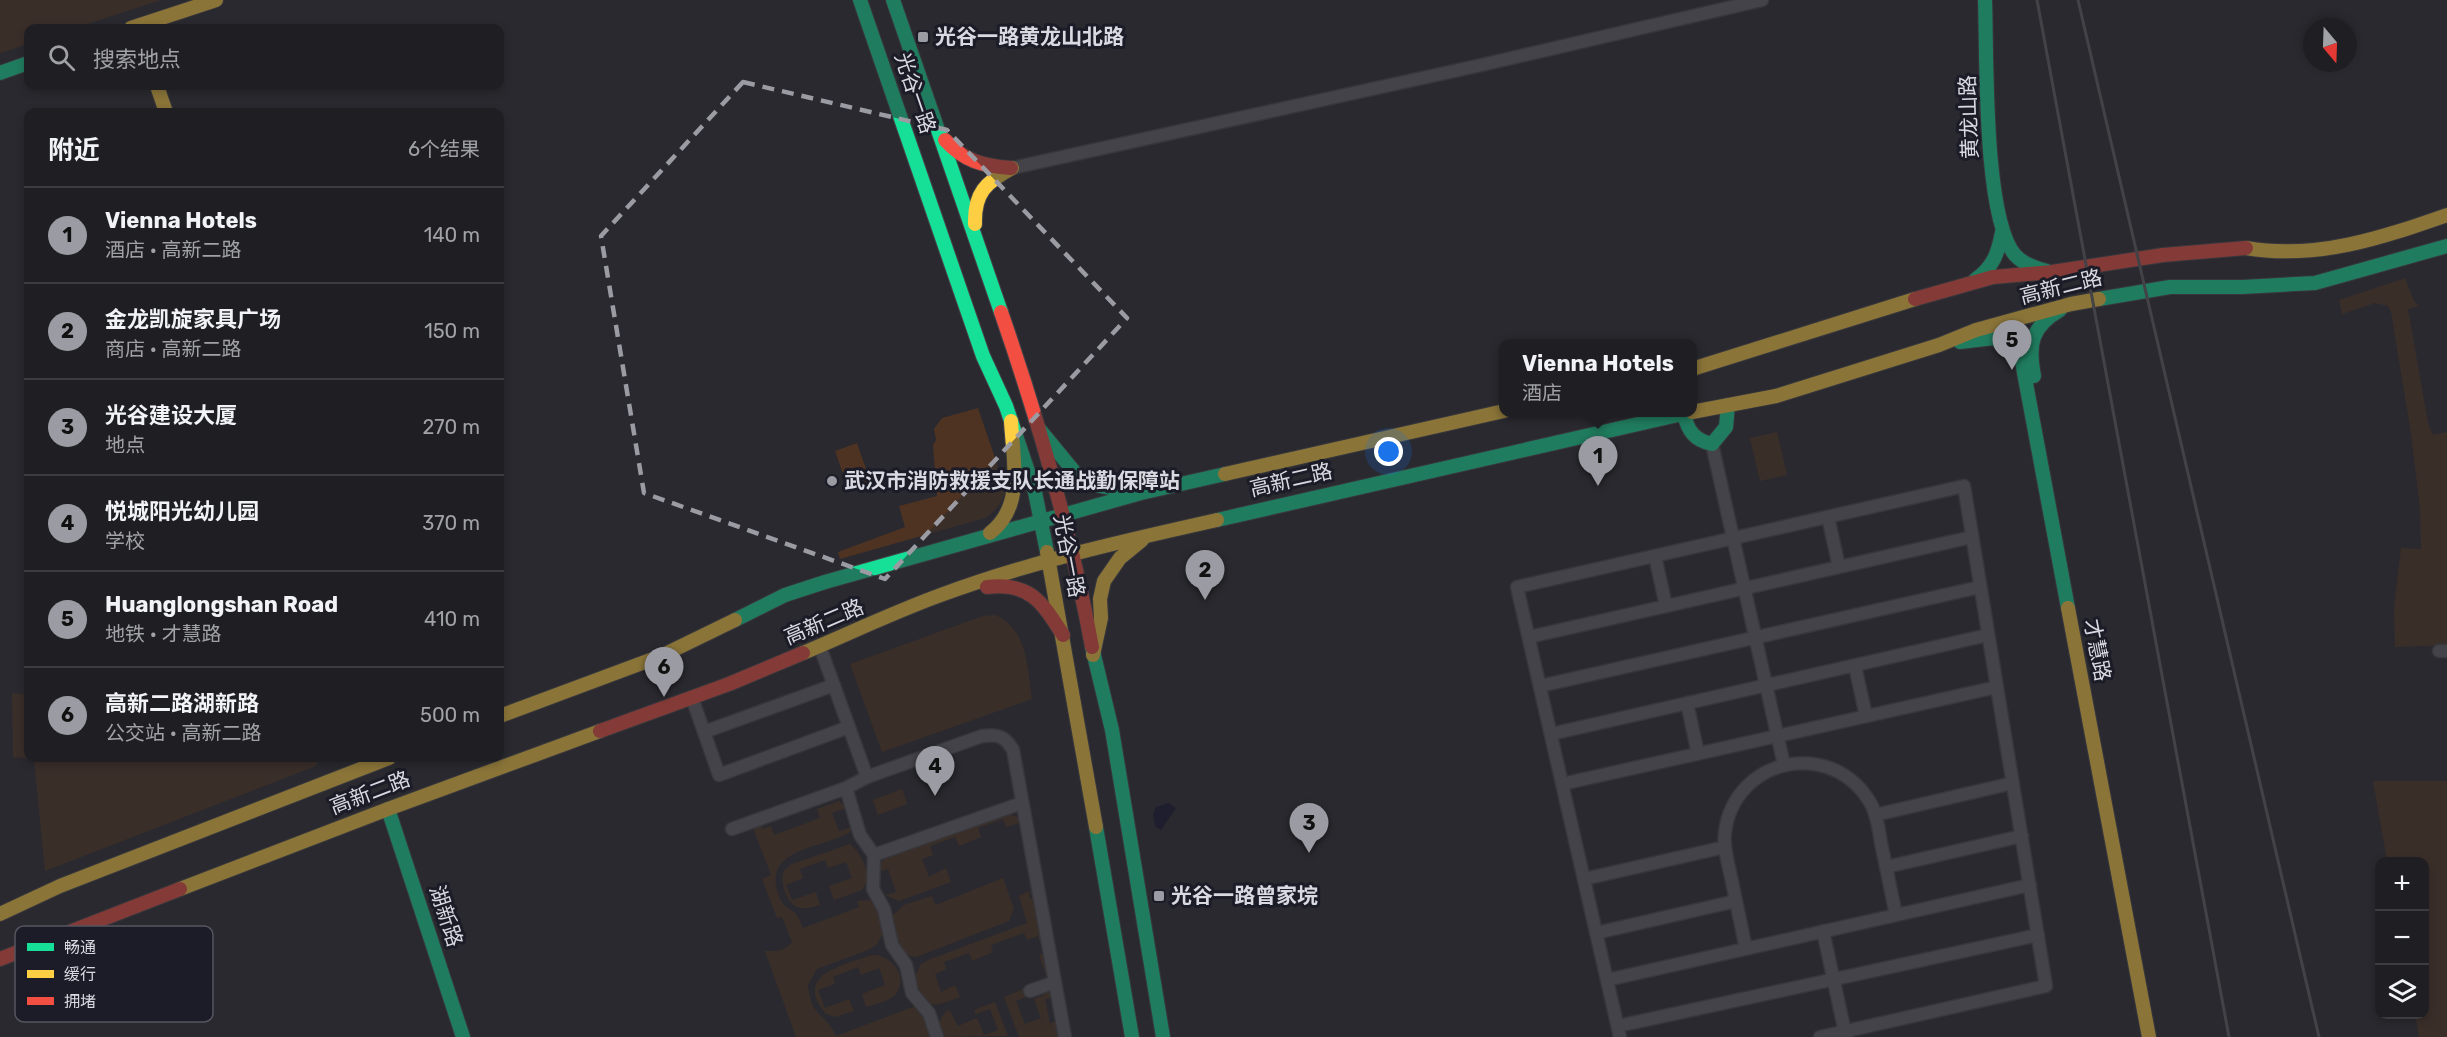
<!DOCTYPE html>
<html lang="zh">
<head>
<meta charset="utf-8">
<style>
	:root { --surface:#1f1f23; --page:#2c2c30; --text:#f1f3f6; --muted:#a1a2a6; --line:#3c3d41; --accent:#9b9ba3 }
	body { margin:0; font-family:Rubik,"Noto Sans SC",sans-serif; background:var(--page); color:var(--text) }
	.controls { position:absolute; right:18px; bottom:18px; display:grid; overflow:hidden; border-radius:12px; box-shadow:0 3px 9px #0003 }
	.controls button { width:54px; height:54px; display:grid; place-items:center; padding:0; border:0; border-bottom:2px solid var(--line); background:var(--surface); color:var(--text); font:30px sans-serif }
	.compass { position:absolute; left:2303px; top:18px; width:54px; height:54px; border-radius:50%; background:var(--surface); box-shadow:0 3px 9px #0003; rotate:161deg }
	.you { position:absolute; left:1389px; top:452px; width:21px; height:21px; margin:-15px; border:4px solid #fff; border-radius:50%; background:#1a73e8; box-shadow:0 0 0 9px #1a73e833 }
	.badge { display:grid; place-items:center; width:39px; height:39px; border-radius:50%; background:var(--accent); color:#111; font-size:20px; font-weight:700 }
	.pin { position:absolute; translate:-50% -50px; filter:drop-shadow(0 2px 3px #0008) }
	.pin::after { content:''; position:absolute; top:32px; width:21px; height:18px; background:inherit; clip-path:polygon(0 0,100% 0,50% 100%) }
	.popup { position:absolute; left:1499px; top:339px; width:198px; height:78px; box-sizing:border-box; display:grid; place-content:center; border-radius:12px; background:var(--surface); filter:drop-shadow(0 2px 4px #0005); font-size:20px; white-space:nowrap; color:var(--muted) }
	.popup b { font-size:22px; color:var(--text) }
	.popup::after { content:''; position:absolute; left:50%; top:100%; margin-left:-12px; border:12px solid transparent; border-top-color:var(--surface) }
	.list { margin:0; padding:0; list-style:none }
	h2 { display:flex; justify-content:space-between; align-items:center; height:78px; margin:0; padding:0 24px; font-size:26px }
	h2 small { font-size:20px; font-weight:400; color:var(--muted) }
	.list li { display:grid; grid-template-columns:39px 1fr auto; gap:18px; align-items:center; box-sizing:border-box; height:96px; padding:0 24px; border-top:2px solid var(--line) }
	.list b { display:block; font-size:22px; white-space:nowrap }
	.list p { margin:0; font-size:20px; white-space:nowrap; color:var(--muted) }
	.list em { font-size:20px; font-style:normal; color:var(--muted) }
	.icon { flex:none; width:33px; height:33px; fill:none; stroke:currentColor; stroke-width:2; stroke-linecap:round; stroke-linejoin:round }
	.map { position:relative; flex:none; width:2447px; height:1037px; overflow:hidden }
	.search { position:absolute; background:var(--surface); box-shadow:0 3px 9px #0003; left:24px; top:24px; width:480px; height:66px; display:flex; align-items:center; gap:15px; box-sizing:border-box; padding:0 21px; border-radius:12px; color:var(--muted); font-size:22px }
	.panel { position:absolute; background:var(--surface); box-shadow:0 3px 9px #0003; left:24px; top:108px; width:480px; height:654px; border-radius:12px }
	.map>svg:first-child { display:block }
	.green { fill:#4e3322 }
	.water { fill:#13102d }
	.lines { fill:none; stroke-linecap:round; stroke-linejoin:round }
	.street-casing { stroke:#46464b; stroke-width:15 }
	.fast-casing { stroke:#46464b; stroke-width:16 }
	.slow-casing { stroke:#46464b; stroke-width:16 }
	.jam-casing { stroke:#46464b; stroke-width:16 }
	.street { stroke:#636368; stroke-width:12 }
	.fast { stroke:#16e098; stroke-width:14 }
	.slow { stroke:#ffcf43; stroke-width:14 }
	.jam { stroke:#f24e42; stroke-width:14 }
	.rail { stroke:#5f5f64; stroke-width:3 }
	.marked { fill:none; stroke:#9b9ba3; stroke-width:4.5; stroke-dasharray:12 8; stroke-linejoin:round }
	.poi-dot { fill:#9b9ba3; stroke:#1c1c28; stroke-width:2 }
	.labels { text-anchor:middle; stroke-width:6; stroke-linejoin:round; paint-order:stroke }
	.poi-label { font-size:21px; font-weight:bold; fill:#d9d9e1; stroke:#1c1c28; text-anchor:start }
	.street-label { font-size:21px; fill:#d9d9e1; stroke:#1c1c28 }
	.key { fill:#1c1c28; stroke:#555560; stroke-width:1.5 }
	.key-label { font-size:16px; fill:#d9d9e1 }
</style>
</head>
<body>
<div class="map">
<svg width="2447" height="1037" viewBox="0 0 2447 1037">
	<rect width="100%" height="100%" fill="#29292f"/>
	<path class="green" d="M0,0H161L75,28H28V44L0,53Z
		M2405,278L2414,301L2419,306L2408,309L2428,423L2433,435L2447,432V645L2395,647L2394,608L2401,548L2421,549L2420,509L2411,433L2391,312L2388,306L2375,303L2342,314L2339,300Z
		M978,408C982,420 1006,487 1005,493C1002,504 994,512 985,518L840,559L838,552L905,527L899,506L937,496L933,445L936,440L934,429L942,418Z
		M1777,432L1787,475L1760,481L1750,438Z
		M857,443L871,483L849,491L835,451Z
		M995,615C1028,629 1027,668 1032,699L882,752L850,664L983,616Z
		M12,693L28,695V758H319L316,766L45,871L34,759L13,757Z
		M2373,781H2447V1037H2419L2415,1015L2424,1014V862L2387,861Z
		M902,789L907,804L878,815L873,800Z
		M839,801L846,808L832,813L839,831L852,827L849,833C818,849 759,849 780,899C784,908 791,908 797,915C799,918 801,924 803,928L859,907L857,901L869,900L876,904L884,932L877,944L870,949L817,969L808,985C811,1018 825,1012 836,1036L918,1005L925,1014L934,1037H796L765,951C777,951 784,952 792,942L782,917L777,918L762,879L771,875L753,828L761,824L763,829L771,826L774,835L820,818L817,809Z
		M1003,814C1024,815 1022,824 1025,842L1019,823L1006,827L1003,819L978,828L981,837L959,846L955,837L930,846L933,855L922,859L929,877L946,868L951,882L899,901L885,895L896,892L888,869L877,872L879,865L885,858Z
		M850,844C862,854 873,875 862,890L834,900L829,886L852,878L846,862L828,868L825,860L800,869L803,878L786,885L792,900L816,892L820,905C813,907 804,910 797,907C788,904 780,883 783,874C784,869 788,867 792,864Z
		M1003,878L1014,909L1009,921L916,957C895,955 895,935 890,918L904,905L932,896L936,905Z
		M1029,891L1030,899L1035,897L1050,977L1047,978L1039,955L1044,953L1038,936L1027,940L1024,933L991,945L993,952L972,961L969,953L944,962L946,969L935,974L941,992L955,985L960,997C932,1008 925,1010 914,980L920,965L928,960L1027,923L1019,896Z
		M872,955C894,955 910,980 894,996C887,1002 875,1004 866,1007L862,994L885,985L879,968L861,975L858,967L833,977L835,984L818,990L825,1008L849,999L854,1011L835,1017L826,1014C792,974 844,965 872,955Z
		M1028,987L1032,995L1016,1001L1025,1024L1041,1018L1034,999L1044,995L1042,992L1048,991L1053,997L1045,999L1050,1023L1058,1021L1061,1037H1019L1004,997Z
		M995,1002L1008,1036L941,1037C936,1026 940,1016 949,1009L958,1026L977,1018L984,1035L998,1030L990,1009L976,1014L974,1010Z"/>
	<path class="water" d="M1169,803L1176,808L1161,830L1155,826L1153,814L1156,807Z"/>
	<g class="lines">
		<g class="street-casing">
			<path id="street" d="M1012,168L1477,66L1762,0
				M1712,444L1784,765
				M1828,517L1839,567
				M1655,556L1666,606
				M1529,637L1972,537
				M820,647L867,777L982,736C998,734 1005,736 1013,750L1065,1037
				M2439,651H2447
				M1855,666L1866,716
				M834,685L704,732L719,775L849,727
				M1540,686L1980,587
				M692,698L704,732
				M1687,703L1698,754
				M1551,734L1988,635
				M1562,784L1997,687
				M846,788L860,835L874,855L1022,803
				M1875,815L2013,783
				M732,829L846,788L867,777
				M874,855L873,889L884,909L892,945L906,965L912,993L929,1013L937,1037
				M1886,867L2022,836
				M1584,879L1725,847
				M1823,931L1846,1037
				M1596,933L1736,901
				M1746,949C1741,925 1736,901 1731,877C1728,862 1723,847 1725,832C1735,757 1833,737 1871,804C1877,815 1879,830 1881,843C1886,867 1891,891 1896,915
				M1607,980L2030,885
				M1030,991L1055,982
				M1618,1026L2038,935
				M1620,1037L1517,587L1964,486L2046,986L1820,1037"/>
		</g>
		<g class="fast-casing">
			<path id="fast" d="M860,0L983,356L1006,406L1035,492L1047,552
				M893,0L1001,312
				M1985,0C1987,53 1983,217 2015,255C2023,264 2035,268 2047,271
				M0,73L28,63
				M1975,280C1993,267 1998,254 2002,232
				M2099,299L2170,287H2243L2315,283L2447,246
				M1960,342L1994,338L2015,353L2022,362L2068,608
				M2034,376C2028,344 2031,327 2060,310
				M1684,414C1688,431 1694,440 1712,444L1726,427L1728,405
				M1040,430L1077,475L1090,484L1133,492
				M1217,520L1691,412
				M735,620L785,595L825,582L1141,493L1225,474
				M1092,647L1112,730L1163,1037
				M388,809L463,1037
				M1096,827L1132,1037"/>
		</g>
		<g class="slow-casing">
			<path id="slow" d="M131,28L216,0
				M157,86L166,112
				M975,224C974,193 986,182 1012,168
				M2246,248C2317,260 2381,238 2447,215
				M1692,369L1915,299
				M1692,412L1776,396L1939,345L1976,330L2071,304L2099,299
				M1225,474L1504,411
				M990,533C1025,506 1013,460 1011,421
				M1047,552L1096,827
				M2068,608L2149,1037
				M803,653C848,634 892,613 938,596C1029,562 1123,541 1217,520
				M1093,655L1101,618L1100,599L1104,581L1120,558L1142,540
				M500,716L661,656L735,620
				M180,889L388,809L600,731
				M0,914L60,886L389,758"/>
		</g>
		<g class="jam-casing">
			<path id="jam" d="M945,140C964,161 983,166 1011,168
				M1915,299L1993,277L2052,272L2163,255L2246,248
				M1001,312C1039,422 1071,532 1092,647
				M987,587C1030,582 1042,602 1063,635
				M600,731L729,684L803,653
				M0,959L180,889"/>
		</g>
		<use href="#street" class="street"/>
		<use href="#fast" class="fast"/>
		<use href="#slow" class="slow"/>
		<use href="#jam" class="jam"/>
		<path class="rail" d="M2037,0L2229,1037
			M2078,0L2319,1037"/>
	</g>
	<path d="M0 0H2447V1037H0ZM743,82L947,130L1127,318L885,579L644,493L601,236Z" fill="#29292f" fill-opacity=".55" fill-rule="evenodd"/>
	<path class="marked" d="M743,82L947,130L1127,318L885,579L644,493L601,236Z"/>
	<g class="poi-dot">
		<rect x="917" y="31" width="12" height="12" rx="3"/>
		<circle cx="832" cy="481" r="6"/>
		<rect x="1153" y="890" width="12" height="12" rx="3"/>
	</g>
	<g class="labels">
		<g class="poi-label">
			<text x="935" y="44">光谷一路黄龙山北路</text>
			<text x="844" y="488">武汉市消防救援支队长通战勤保障站</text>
			<text x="1171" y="903">光谷一路曾家垸</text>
		</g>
		<g class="street-label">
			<text transform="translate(915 93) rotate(71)" y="7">光谷一路</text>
			<text transform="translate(1969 117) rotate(-92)" y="7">黄龙山路</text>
			<text transform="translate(2061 287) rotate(-14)" y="7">高新二路</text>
			<text transform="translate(1291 480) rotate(-13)" y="7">高新二路</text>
			<text transform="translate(1069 556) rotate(79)" y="7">光谷一路</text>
			<text transform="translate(824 622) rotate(-23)" y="7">高新二路</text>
			<text transform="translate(2097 650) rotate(79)" y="7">才慧路</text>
			<text transform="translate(370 793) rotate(-21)" y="7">高新二路</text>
			<text transform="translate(446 916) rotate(72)" y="7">湖新路</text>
		</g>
	</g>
	<rect x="15" y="926" width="198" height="96" rx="9" class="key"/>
	<rect x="27" y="943" width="27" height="8" fill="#16e098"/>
	<rect x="27" y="970" width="27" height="8" fill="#ffcf43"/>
	<rect x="27" y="997" width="27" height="8" fill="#f24e42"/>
	<g class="key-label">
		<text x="64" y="953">畅通</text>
		<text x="64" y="980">缓行</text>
		<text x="64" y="1007">拥堵</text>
	</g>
</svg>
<div class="controls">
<button>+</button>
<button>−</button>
<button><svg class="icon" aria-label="layers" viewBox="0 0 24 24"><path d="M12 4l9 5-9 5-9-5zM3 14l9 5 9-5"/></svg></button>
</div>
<svg class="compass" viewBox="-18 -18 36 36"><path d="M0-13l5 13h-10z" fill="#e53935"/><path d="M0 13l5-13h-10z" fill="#a1a2a6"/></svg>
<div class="you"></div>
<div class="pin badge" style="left:1598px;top:486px">1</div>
<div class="popup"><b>Vienna Hotels</b>酒店</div>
<div class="pin badge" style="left:1205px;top:600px">2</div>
<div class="pin badge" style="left:1309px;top:853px">3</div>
<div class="pin badge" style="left:935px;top:796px">4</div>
<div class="pin badge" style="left:2012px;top:370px">5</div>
<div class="pin badge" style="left:664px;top:697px">6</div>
<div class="search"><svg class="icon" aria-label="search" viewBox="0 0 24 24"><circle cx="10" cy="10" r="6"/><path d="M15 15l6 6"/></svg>搜索地点</div>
<section class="panel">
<h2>附近<small>6个结果</small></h2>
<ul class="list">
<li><span class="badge">1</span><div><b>Vienna Hotels</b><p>酒店 · 高新二路</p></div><em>140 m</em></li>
<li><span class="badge">2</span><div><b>金龙凯旋家具广场</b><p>商店 · 高新二路</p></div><em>150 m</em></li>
<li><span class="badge">3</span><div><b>光谷建设大厦</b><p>地点</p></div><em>270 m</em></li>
<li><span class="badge">4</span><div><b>悦城阳光幼儿园</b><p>学校</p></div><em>370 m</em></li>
<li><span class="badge">5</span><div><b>Huanglongshan Road</b><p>地铁 · 才慧路</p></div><em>410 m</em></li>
<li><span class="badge">6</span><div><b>高新二路湖新路</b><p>公交站 · 高新二路</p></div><em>500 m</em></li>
</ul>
</section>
</div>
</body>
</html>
